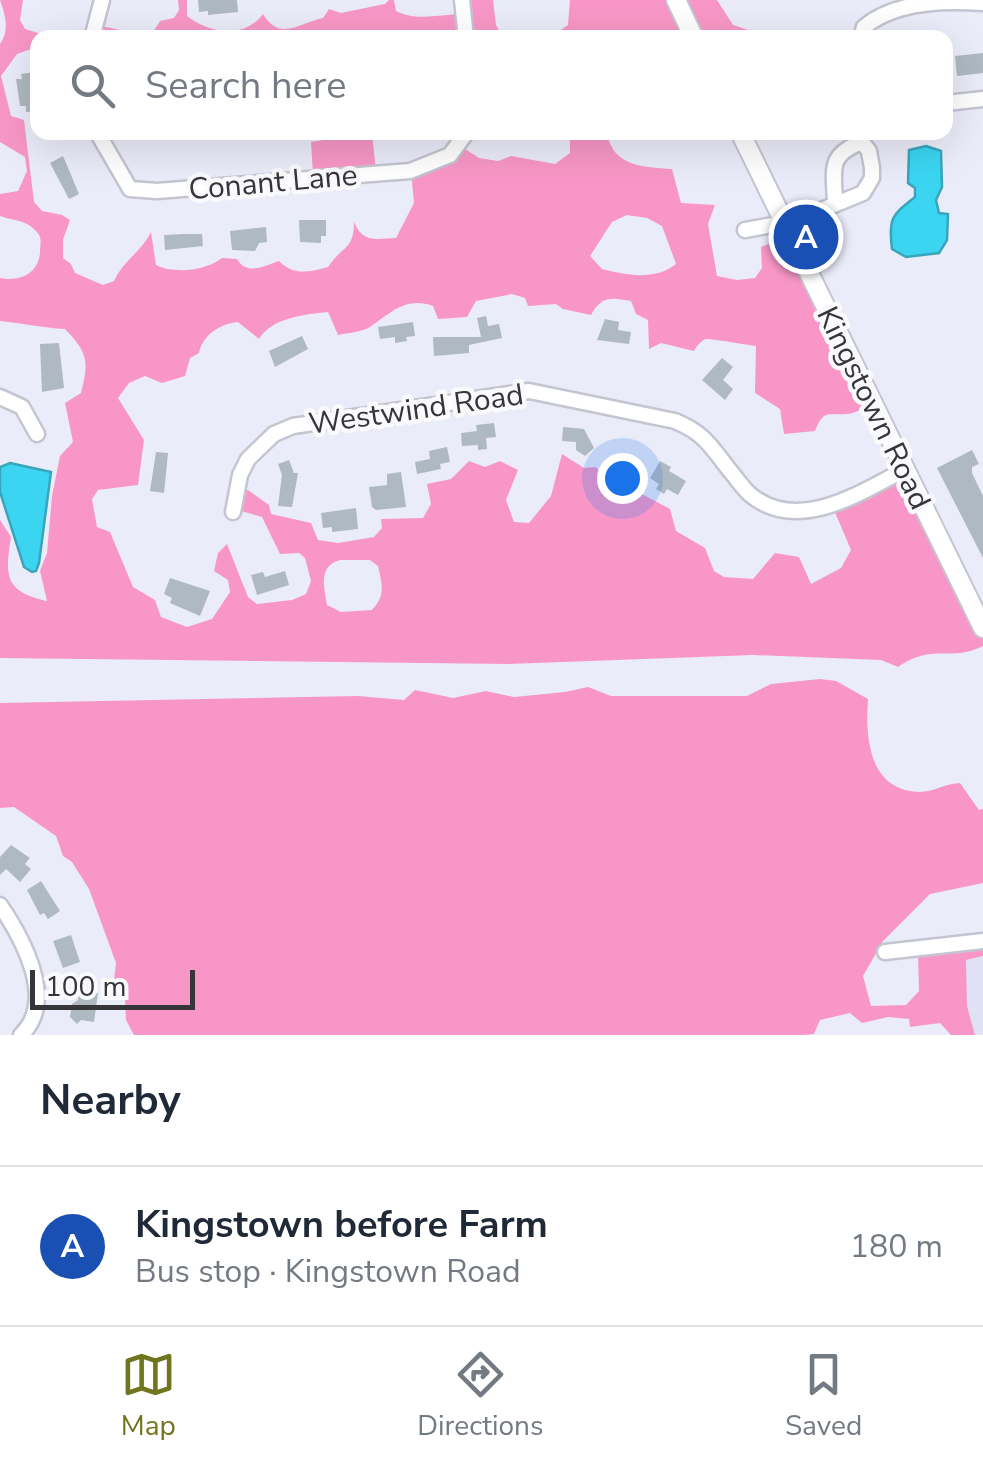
<!DOCTYPE html>
<html lang="en">
<head>
<meta charset="utf-8">
<style>
	:root { --surface:#fff; --page:#f2f2f3; --text:#1f2937; --muted:#747a83; --line:#e0e1e3; --accent:#71761e }
	body { margin:0; font-family:"Nunito Sans",sans-serif; background:var(--page); color:var(--text) }
	.scale { position:absolute; left:30px; bottom:25px; width:165px; box-sizing:border-box; padding-left:10px; border:5px solid #35353a; border-top:0; font-size:28px; line-height:35px; white-space:nowrap; color:#35353a; -webkit-text-stroke:8px #fafafd; paint-order:stroke }
	.you { position:absolute; left:622px; top:478px; width:35px; height:35px; margin:-25px; border:8px solid #fff; border-radius:50%; background:#1a73e8; box-shadow:0 0 0 15px #1a73e833 }
	.badge { display:grid; place-items:center; width:65px; height:65px; border-radius:50%; background:var(--accent); color:#fff; font-size:32px; font-weight:700 }
	.pin { position:absolute; translate:-50% -50%; border:5px solid #fff; box-shadow:0 2px 10px #0006 }
	.list { margin:0; padding:0; list-style:none }
	h2 { display:flex; justify-content:space-between; align-items:center; height:130px; margin:0; padding:0 40px; font-size:42px }
	h2 small { font-size:32px; font-weight:400; color:var(--muted) }
	.list li { display:grid; grid-template-columns:65px 1fr auto; gap:30px; align-items:center; box-sizing:border-box; height:160px; padding:0 40px; border-top:2px solid var(--line) }
	.list b { display:block; font-size:38px; white-space:nowrap }
	.list p { margin:0; font-size:32px; white-space:nowrap; color:var(--muted) }
	.list em { font-size:32px; font-style:normal; color:var(--muted) }
	.icon { flex:none; width:55px; height:55px; fill:none; stroke:currentColor; stroke-width:2; stroke-linecap:round; stroke-linejoin:round }
	.map { position:relative; flex:none; width:983px; height:1035px; overflow:hidden }
	.search { position:absolute; background:var(--surface); box-shadow:0 10px 40px #0002; left:30px; right:30px; top:30px; height:110px; display:flex; align-items:center; gap:25px; box-sizing:border-box; padding:0 35px; border-radius:20px; color:var(--muted); font-size:38px }
	.sheet { height:290px; background:var(--surface) }
	nav { display:flex; justify-content:space-around; align-items:center; box-sizing:border-box; height:140px; border-top:2px solid var(--line); background:var(--surface); font-size:28px; color:var(--muted) }
	nav a { display:grid; justify-items:center; gap:5px }
	nav .on { color:var(--accent) }
	.map>svg:first-child { display:block }
	.built { fill:#e0e1f5 }
	.forest { fill:#f897c7; fill-rule:evenodd }
	.water { fill:#3bd5f2; stroke:#39a5bb; stroke-width:2.5 }
	.building { fill:#afb9c2 }
	.lines { fill:none; stroke-linecap:round; stroke-linejoin:round }
	.minor-casing { stroke:#c4c5d1; stroke-width:19 }
	.major-casing { stroke:#c4c5d1; stroke-width:22 }
	.minor { stroke:#fff; stroke-width:14 }
	.major { stroke:#fff; stroke-width:18 }
	.labels { text-anchor:middle; stroke-width:9; stroke-linejoin:round; paint-order:stroke }
	.street-label { font-size:30px; fill:#35353a; stroke:#fafafd }
</style>
</head>
<body>
<div class="map">
<svg width="983" height="1035" viewBox="0 0 983 1035">
	<rect width="100%" height="100%" fill="#ebecf9"/>
	<path class="built" d="M983,956V1035H975L967,1006L966,960Z"/>
	<path class="forest" d="M0,0H23L20,20L25,29L51,37L38,38L37,47L17,54L1,76L11,116L24,120L34,202L42,211L62,215L70,220L63,240V258L71,264L75,273L103,285L114,281C123,261 141,252 151,232L156,265C173,274 206,271 222,258L237,259C247,276 264,266 279,261C294,276 309,272 328,267C342,246 354,250 354,222C363,243 375,239 396,238L414,203L411,172L459,145L479,158L498,161L511,156L555,164L570,153V133H607C613,167 643,167 672,169L681,203L715,205L708,224L717,276L737,280L755,278L762,268L761,247L790,236L871,405C865,407 854,414 847,414C828,416 824,408 815,431L784,434L780,409L755,393L756,346C748,345 709,338 705,339C701,341 696,347 694,351L661,343L649,349L648,320L636,314L631,301C611,297 601,296 591,315L563,309L556,304L528,306L525,298L512,294L476,301L467,317L438,319L433,306C405,296 390,314 370,327C362,332 347,333 338,335L328,312C306,314 271,318 259,339L238,322C219,324 203,335 199,353L190,358L185,376L162,383L145,376L129,383L118,398L144,440L138,485L98,490L92,499L97,527L110,532L133,587L155,600L161,617L187,627L212,619L230,592L228,580L214,571L218,553L227,544L248,597L257,604L292,600L306,594L311,581L305,558L299,553L280,554L262,517L234,509L235,492L248,490L269,505L271,514L311,523L318,540L338,543L374,537L382,528L381,519L423,518L431,504L427,484L451,479L469,461L485,467L500,461L518,470L506,500L514,522L529,523L551,496L562,454L584,468L596,467L618,493H640L670,509L676,531L705,548L714,571L724,577L753,579L775,553L799,557L811,584L841,568L851,550L831,503L900,472L983,633V646C949,663 935,642 898,667L881,660L753,655L508,664L0,658V520L11,537C5,576 4,591 47,601L40,571L47,553L52,496L60,456L73,442L65,403L81,393C89,361 88,353 65,329C42,328 23,323 0,321V278C21,282 38,273 40,253C40,243 43,238 36,231C25,219 13,221 0,216V194L18,191L27,171L25,157L0,142V44C10,30 5,14 0,0ZM627,215L647,218L662,226L676,264C655,281 626,275 602,269L590,256L612,222ZM340,560H370L378,566C382,585 386,595 372,610L341,612L327,605C324,587 318,566 340,560Z
		M178,0H187V16C209,33 244,40 263,14C280,42 299,23 323,18L329,9L341,13L385,4L389,0H394L396,11C417,22 440,14 462,14V0H493L496,25L503,37L91,38L100,26C121,29 131,36 153,32L160,21L174,18L179,10Z
		M570,0H717L733,25L758,33L757,38H549L568,25Z
		M334,133H372L376,171L313,175L311,142L329,139Z
		M820,679L836,681L868,699C865,738 869,791 920,792C934,792 946,783 960,783L979,810L983,809V883L930,894L883,941L863,976L871,1006L906,1005L919,991L918,954L983,947V956L966,960L967,1006L975,1035H951L940,1023L910,1027L909,1019L888,1017L862,1023L850,1013L820,1020L814,1034L803,1035H134L126,1020L125,998L112,997L116,963L89,889L72,862L63,856L56,836L14,807L0,808V703L358,696L404,700L415,690L453,698L486,691L514,697L565,692L588,687L611,696H747L771,684Z"/>
	<path class="water" d="M926,146L941,151L942,187L936,200L939,213L948,214L947,240L939,253L906,257L892,249C888,218 892,215 915,197V188L908,183L909,150Z
		M10,463L51,472L39,563L36,571L32,572L24,567L0,492V467Z"/>
	<path class="building" d="M198,0H237L238,12L208,15V11L199,12Z
		M983,53V73L957,76L955,56Z
		M35,72L38,111L26,112V106H20L16,79H22L21,74Z
		M63,156L79,194L69,199L50,163Z
		M299,220H326V236H321V243L300,242Z
		M266,227L267,242L259,243L255,251L232,250L230,231Z
		M184,234H202L203,246L165,250L164,235Z
		M486,316L488,326L499,324L502,338L469,345V353L434,356L433,337H481L477,318Z
		M605,319L619,322L618,330L631,332L629,344L597,340Z
		M413,322L415,336L406,337L407,341L395,343V337L380,339L378,327Z
		M302,336L308,349L275,367L269,351Z
		M59,343L64,388L42,392L40,344Z
		M722,358L733,367L723,380L733,389L725,400L702,380Z
		M494,423L496,437L486,438L487,449L478,450V445L462,446L461,433L477,431L476,425Z
		M563,427L584,429L594,448L585,456L576,450V442L562,441Z
		M447,447L450,462L440,464L441,469L417,474L415,462L430,459L429,451Z
		M972,450L979,464L972,467V473L983,496V558L937,468Z
		M156,452L168,453L164,493L150,491Z
		M289,460L294,473H298L292,507L278,506L282,475L278,464Z
		M660,461L671,467L669,471L686,481L678,495L667,489L664,494L656,489L659,484L650,478Z
		M401,472L406,507L376,510L372,507L369,487L387,485V474Z
		M356,508L358,529L332,532V527L323,528L321,513Z
		M285,571L289,585L257,595L251,575L263,572L265,577Z
		M170,578L210,591L200,616L170,603L172,598L164,594Z
		M11,845L30,858L25,864L31,869L20,882L6,869L0,875V857Z
		M41,881L60,911L48,919L44,913L40,915L27,890Z
		M71,935L80,962L63,968L53,941Z
		M79,990L98,993L94,1022L81,1020L77,1024L70,1017L72,1004L78,1000Z"/>
	<g class="lines">
		<g class="minor-casing">
			<path id="minor" d="M462,0L466,38
				M92,38L102,0
				M861,38L864,27C895,1 944,0 983,3
				M946,103L983,99
				M97,132L130,189L157,191L410,171L450,155L467,132
				M835,203C834,170 827,155 862,142
				M785,225L863,193L872,178V168L869,151L862,142L863,132
				M745,230L784,223
				M0,397L22,407L37,434
				M233,512L240,475L248,459L274,434L293,426L529,391L675,421C706,434 711,447 731,472C738,480 744,490 752,496C799,533 860,493 904,470
				M0,905C23,939 57,1001 21,1035
				M885,952L983,941"/>
		</g>
		<g class="major-casing">
			<path id="major" d="M676,0L694,38
				M740,132L983,628"/>
		</g>
		<use href="#minor" class="minor"/>
		<use href="#major" class="major"/>
	</g>
	<g class="labels">
		<g class="street-label">
			<text transform="translate(273 182) rotate(-5)" y="10">Conant Lane</text>
			<text transform="translate(874 408) rotate(64)" y="10">Kingstown Road</text>
			<text transform="translate(416 409) rotate(-8)" y="10">Westwind Road</text>
		</g>
	</g>
</svg>
<div class="scale">100 m</div>
<div class="you"></div>
<div class="pin badge" style="left:806px;top:237px;background:#1a4fb4">A</div>
<div class="search"><svg class="icon" aria-label="search" viewBox="0 0 24 24"><circle cx="10" cy="10" r="6"/><path d="M15 15l6 6"/></svg>Search here</div>
</div>
<section class="sheet">
<h2>Nearby<small></small></h2>
<ul class="list">
<li><span class="badge" style="background:#1a4fb4">A</span><div><b>Kingstown before Farm</b><p>Bus stop · Kingstown Road</p></div><em>180 m</em></li>
</ul>
</section>
<nav>
<a class="on"><svg class="icon" aria-label="map" viewBox="0 0 24 24"><path d="M3 6l6-2 6 2 6-2v14l-6 2-6-2-6 2zM9 4v14M15 6v14"/></svg>Map</a>
<a><svg class="icon" aria-label="directions" viewBox="0 0 24 24"><path d="M12 3l9 9-9 9-9-9zM9 14v-3h6M13 9l2 2-2 2"/></svg>Directions</a>
<a><svg class="icon" aria-label="saved" viewBox="0 0 24 24"><path d="M7 4h10v16l-5-4-5 4z"/></svg>Saved</a>
</nav>
</body>
</html>
